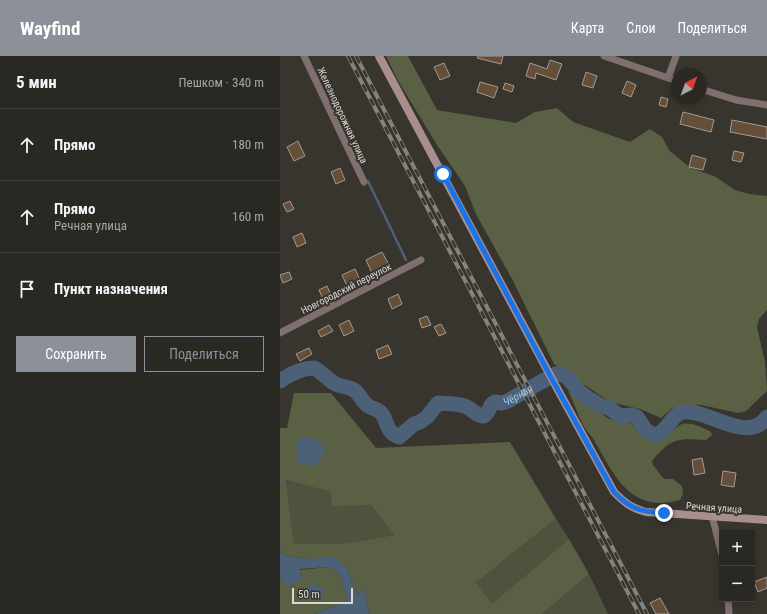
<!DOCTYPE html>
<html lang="ru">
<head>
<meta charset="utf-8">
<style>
	:root { --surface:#2a2822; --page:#32302a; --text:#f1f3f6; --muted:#a5a6a5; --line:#464440; --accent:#8c9099 }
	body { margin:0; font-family:"Roboto Condensed",sans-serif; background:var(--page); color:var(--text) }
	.controls { position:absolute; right:12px; bottom:12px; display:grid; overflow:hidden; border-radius:0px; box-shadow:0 2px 6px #0003 }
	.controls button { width:36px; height:36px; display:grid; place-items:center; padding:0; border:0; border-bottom:1px solid var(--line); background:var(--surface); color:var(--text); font:20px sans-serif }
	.compass { position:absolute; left:391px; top:12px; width:36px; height:36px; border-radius:50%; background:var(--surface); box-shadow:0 2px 6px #0003; rotate:41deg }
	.scale { position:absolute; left:12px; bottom:10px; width:61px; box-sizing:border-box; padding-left:4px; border:2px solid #dad8d4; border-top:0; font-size:11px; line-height:14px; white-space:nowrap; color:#dad8d4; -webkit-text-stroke:3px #38352e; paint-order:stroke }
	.stop { position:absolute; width:12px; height:12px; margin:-9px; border:3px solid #1a73e8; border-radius:50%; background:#fff }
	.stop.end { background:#1a73e8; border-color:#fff; box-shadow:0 1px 4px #0008 }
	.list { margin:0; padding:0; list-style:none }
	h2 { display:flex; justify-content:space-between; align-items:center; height:52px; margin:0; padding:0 16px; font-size:17px }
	h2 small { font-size:13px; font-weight:400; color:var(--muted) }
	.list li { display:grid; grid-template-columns:26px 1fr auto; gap:12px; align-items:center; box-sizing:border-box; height:72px; padding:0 16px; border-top:1px solid var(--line) }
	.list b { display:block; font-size:15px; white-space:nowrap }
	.list p { margin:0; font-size:13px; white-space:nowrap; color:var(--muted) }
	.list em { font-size:13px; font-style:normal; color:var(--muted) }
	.actions { display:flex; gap:8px; padding:12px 16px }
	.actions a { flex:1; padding:9px 0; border:1px solid var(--accent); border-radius:0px; text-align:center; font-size:14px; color:var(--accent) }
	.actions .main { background:var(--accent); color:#fff }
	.icon { flex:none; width:22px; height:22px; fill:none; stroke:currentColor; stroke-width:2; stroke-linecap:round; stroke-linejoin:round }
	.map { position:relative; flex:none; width:487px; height:558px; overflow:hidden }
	header { display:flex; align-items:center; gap:24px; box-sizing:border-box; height:56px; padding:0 20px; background:var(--accent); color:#fff }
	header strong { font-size:19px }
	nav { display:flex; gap:22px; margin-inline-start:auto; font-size:14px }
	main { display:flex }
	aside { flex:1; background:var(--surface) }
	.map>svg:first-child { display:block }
	.green { fill:#4e533d }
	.forest { fill:#596043; fill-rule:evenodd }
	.water { fill:#4c6077 }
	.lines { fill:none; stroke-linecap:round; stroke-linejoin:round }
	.stream { stroke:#4c6077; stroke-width:2.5 }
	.river { stroke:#4c6077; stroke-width:15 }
	.building { fill:#654f39; stroke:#a29b95 }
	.street { stroke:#7f6f6f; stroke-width:7 }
	.secondary { stroke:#a88f8e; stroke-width:8 }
	.rail-casing { stroke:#85837d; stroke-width:4 }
	.rail { stroke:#38352e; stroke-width:2.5; stroke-dasharray:8; stroke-linecap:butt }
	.route { stroke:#1a73e8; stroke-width:5 }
	.labels { text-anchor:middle; stroke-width:4; stroke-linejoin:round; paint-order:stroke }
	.street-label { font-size:10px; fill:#dad8d4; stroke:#38352e }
	.water-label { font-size:11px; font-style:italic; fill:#a1c8f4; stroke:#38352e }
</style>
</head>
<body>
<header>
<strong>Wayfind</strong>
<nav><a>Карта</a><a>Слои</a><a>Поделиться</a></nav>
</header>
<main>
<aside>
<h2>5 мин<small>Пешком · 340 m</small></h2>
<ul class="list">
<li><svg class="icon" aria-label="ahead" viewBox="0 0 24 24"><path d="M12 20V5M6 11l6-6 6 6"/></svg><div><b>Прямо</b></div><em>180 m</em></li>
<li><svg class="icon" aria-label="ahead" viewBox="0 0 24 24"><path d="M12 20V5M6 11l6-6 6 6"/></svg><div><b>Прямо</b><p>Речная улица</p></div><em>160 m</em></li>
<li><svg class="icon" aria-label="arrive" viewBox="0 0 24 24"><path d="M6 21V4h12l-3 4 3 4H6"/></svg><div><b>Пункт назначения</b></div></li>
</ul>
<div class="actions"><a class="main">Сохранить</a><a>Поделиться</a></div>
</aside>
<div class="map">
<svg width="487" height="558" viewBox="0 0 487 558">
	<rect width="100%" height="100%" fill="#38352e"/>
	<path class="green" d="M6,424L50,436L52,451L91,449L114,479L62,488H14Z
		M276,463L289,483L212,549L196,527L249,484Z
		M309,518L328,558H262Z"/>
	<path class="forest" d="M106,0H128L157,54L236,67L255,56L277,52L293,66L350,86L370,73L382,81L389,94L409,111L436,121L455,134L469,138L487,140V254L479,263L477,271L485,306L487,335L466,355L458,357L421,349H407L392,352L381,362L360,353L330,346L274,308L233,225L196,158L185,130L157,89L117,23Z
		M288,335L296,338L329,363L351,367C367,385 371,390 393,374C396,372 400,368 403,368C412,366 423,372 431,376L432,379L426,384C397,382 391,382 372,405L373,409L383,422L386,423H393L402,430L403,438L400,444C350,458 334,419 314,384C311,379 307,376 304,371C298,360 294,346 288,335Z
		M14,337H51L96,392L230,386L276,463L249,484L196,527L212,548L289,483L309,518L262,558H89L84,532L77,539L66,511L53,501L28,503L2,499L0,492V372H7ZM6,424L50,436L52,451L91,449L114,479L62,488H14Z
		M48,511L60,517L68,544L35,558H0V519L2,525L21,520L20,514Z"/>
	<path class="water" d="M26,380L37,384L45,393L41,403L36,410L18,407L16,385Z
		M0,492L2,499L28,503L53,500L66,511L77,539L84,532L89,558H35L68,544L60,517L48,511L20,513L21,524L10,529L2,525L0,519Z
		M32,527L45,534L41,542L31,543L20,538Z"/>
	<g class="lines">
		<path class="stream" d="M88,125L126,204
			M0,425L3,424"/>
		<path class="river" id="s1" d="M0,325C10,318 22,312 34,312C42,316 47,323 54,327C60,331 68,330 74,334C80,338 81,344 86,348C89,352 95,352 99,355C109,362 103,375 119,381L134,368L140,366L147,361L158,347C167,348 178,347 187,351C193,354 196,360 204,360L207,357L212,348L215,346L222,347L228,345L259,327L276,318H281L287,321L300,336L308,342L322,350L329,352L340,360L352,359L357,361L365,373L370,377L377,379C389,373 392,357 404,356C428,353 468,389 487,361"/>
	</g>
	<path class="building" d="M198,0H223L221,8L197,2Z
		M270,4L282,8L276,24L256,17L255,23L246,20L250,7L267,13Z
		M164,7L170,20L160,24L154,11Z
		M306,16L317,20L313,32L302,29Z
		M347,25L356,29L351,41L342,37Z
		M200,26L218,31L214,42L197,36Z
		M225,27L234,30L232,36L223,33Z
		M381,41L388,43L386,51L379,49Z
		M403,56L434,64L431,76L400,68Z
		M452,64L487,71V83L450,76Z
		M18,85L25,100L14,105L7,91Z
		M454,95L464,97L461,106L452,104Z
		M412,99L426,103L423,114L409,111Z
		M60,112L65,124L56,128L51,116Z
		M10,145L14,153L7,156L3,148Z
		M22,177L26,187L17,191L13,181Z
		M102,196L109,209L92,217L86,204Z
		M75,213L80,224L67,230L62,219Z
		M9,216L12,223L3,227L0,219Z
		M47,230L51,239L43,243L39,234Z
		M118,238L122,248L112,253L108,243Z
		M147,260L151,269L142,272L139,263Z
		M69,264L74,275L64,280L59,269Z
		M161,268L166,277L159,280L154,271Z
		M49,269L53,275L41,281L38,275Z
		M108,289L112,298L99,303L96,294Z
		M29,292L32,298L20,305L16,298Z
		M422,402L425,417L414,419L412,404Z
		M443,415L456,417L454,431L441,429Z
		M487,521V532L478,536L474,526Z
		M380,542L389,558H376L370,547Z"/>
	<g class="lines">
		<path class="street" d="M24,0L84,126
			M324,0L397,25
			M388,22L396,0
			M421,33L456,44L487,49
			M0,277L141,204
			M432,460L442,499
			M448,543L449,558"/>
		<path class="secondary" d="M99,0L278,334L334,436C345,447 351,452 366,456L487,464"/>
		<g class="rail-casing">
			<path id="rail" d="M68,0L359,558
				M76,0L367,558"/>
		</g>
		<use href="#rail" class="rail"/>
	</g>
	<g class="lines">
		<path class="route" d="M163,118L267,314L334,436C350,453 361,456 384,457"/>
	</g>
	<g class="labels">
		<g class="street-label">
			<text transform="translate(63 59) rotate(65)" y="4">Железнодорожная улица</text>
			<text transform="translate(66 232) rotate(-27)" y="4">Новгородский переулок</text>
			<text transform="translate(434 451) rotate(4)" y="4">Речная улица</text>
		</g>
		<g class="water-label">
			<text dy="4" stroke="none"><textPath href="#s1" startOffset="295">Чёрная</textPath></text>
		</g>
	</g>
</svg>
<div class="controls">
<button>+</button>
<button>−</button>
</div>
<svg class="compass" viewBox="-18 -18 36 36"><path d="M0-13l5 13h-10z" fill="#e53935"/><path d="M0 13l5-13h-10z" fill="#a5a6a5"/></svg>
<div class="scale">50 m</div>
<div class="stop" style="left:163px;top:118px"></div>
<div class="stop end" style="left:384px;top:457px"></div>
</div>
</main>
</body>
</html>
